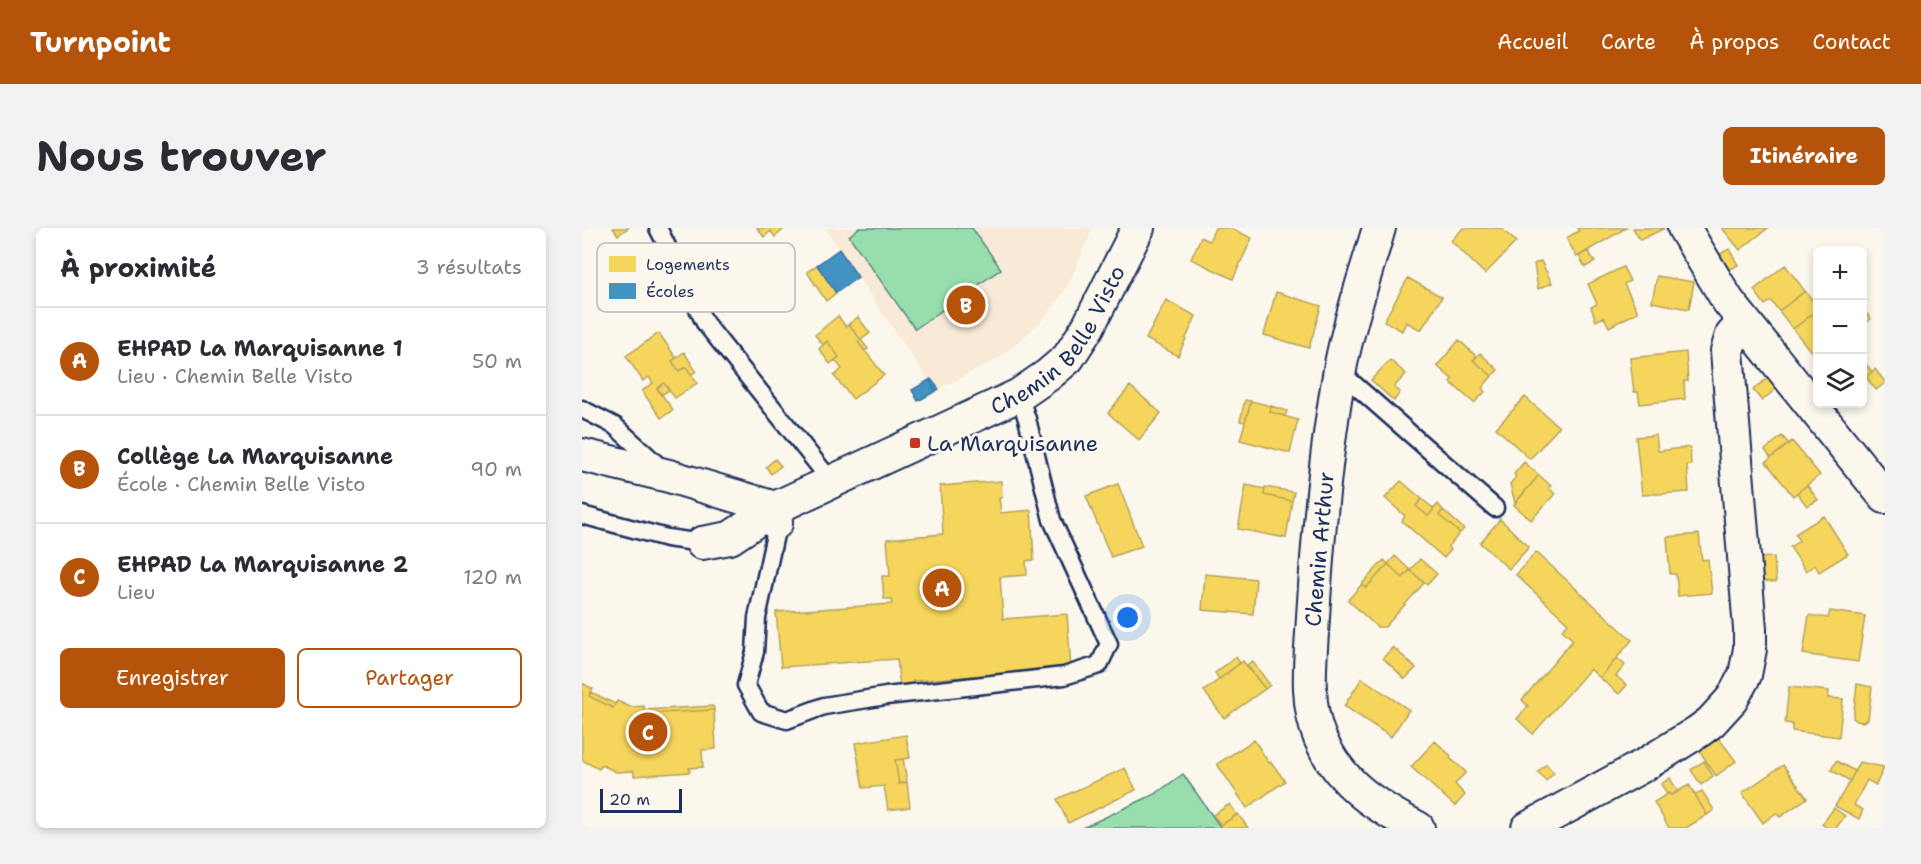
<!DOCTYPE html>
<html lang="fr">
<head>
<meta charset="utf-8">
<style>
	:root { --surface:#fff; --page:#f2f2f3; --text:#2b2b33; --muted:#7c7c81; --line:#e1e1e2; --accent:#b45309 }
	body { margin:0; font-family:"Shantell Sans",sans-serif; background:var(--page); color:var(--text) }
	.controls { position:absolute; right:18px; top:18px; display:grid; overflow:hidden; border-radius:9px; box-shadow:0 3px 9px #0003 }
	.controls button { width:54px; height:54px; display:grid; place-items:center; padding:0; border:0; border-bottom:2px solid var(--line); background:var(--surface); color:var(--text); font:30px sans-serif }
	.scale { position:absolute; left:18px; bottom:15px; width:82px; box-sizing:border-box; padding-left:6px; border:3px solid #1b2f5e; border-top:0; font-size:16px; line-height:21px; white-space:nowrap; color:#1b2f5e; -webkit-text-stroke:4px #fbf7ec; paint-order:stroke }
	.you { position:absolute; left:546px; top:390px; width:21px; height:21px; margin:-15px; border:4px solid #fff; border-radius:50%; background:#1a73e8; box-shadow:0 0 0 9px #1a73e833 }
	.badge { display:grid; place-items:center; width:39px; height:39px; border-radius:50%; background:var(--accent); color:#fff; font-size:20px; font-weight:700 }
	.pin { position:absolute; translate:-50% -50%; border:3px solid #fff; box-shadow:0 2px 6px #0006 }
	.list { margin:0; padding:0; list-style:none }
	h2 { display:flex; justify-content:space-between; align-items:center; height:78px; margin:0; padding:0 24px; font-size:26px }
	h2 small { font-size:20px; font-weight:400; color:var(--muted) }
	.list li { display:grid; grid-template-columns:39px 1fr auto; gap:18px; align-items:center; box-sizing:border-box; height:108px; padding:0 24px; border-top:2px solid var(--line) }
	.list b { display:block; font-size:22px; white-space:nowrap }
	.list p { margin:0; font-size:20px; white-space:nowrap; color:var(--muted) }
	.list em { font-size:20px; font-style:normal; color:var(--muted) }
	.actions { display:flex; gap:12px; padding:18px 24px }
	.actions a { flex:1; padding:14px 0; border:2px solid var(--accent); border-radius:9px; text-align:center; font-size:21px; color:var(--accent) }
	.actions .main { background:var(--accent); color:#fff }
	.icon { flex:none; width:33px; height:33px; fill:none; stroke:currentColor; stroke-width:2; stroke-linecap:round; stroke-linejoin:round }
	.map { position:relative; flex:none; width:1303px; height:600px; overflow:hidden; border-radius:9px }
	header { display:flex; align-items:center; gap:36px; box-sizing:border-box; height:84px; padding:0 30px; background:var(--accent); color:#fff }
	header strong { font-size:28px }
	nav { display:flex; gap:33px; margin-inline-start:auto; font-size:21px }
	.intro { display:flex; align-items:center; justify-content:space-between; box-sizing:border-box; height:144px; padding:0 36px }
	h1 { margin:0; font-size:42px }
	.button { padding:15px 27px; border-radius:9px; background:var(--accent); color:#fff; font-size:21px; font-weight:700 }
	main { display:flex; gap:36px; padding:0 36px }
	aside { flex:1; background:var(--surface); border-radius:9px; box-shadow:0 3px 9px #0003 }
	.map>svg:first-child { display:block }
	.built { fill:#f8ead6 }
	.green { fill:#97deac; stroke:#598685; stroke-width:1.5 }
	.homes { fill:#f6d55c; stroke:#b4a35d; stroke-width:1.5 }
	.schools { fill:#4393c3; stroke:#3775a5; stroke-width:1.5 }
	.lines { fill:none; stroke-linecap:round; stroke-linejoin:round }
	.service-casing { stroke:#1b2f5e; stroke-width:21 }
	.minor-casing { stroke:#1b2f5e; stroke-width:36 }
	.service { stroke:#fbf7ec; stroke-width:16 }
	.minor { stroke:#fbf7ec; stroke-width:32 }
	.poi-dot { fill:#c8321e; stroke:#fbf7ec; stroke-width:2 }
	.labels { text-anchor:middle; stroke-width:6; stroke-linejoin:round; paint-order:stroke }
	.street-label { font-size:22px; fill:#1b2f5e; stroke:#fbf7ec }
	.poi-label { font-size:22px; fill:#1b2f5e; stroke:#fbf7ec; text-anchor:start }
	.key { fill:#fbf7ec; stroke:#b8bbc1; stroke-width:1.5 }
	.key-label { font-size:16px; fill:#1b2f5e }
</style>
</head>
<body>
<header>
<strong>Turnpoint</strong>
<nav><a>Accueil</a><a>Carte</a><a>À propos</a><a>Contact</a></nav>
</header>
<div class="intro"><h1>Nous trouver</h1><a class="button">Itinéraire</a></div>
<main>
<aside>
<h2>À proximité<small>3 résultats</small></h2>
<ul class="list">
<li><span class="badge">A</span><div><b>EHPAD La Marquisanne 1</b><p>Lieu · Chemin Belle Visto</p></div><em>50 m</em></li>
<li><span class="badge">B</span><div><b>Collège La Marquisanne</b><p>École · Chemin Belle Visto</p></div><em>90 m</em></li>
<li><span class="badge">C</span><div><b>EHPAD La Marquisanne 2</b><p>Lieu</p></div><em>120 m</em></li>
</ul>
<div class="actions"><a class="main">Enregistrer</a><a>Partager</a></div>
</aside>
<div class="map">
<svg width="1303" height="600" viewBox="0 0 1303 600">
	<rect width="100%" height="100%" fill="#fbf7ec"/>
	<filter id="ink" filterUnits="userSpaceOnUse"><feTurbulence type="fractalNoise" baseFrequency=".0167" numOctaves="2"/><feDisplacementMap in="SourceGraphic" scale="12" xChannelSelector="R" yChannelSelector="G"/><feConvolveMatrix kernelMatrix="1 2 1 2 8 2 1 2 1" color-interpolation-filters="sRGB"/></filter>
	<g filter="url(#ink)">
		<path class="built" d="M243,0H511L485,60L460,93L417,130L357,161L350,151L346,152Z"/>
		<path class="green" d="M277,0H390L419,41L333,101L267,8Z
			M601,546L639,600H500L573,566Z"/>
		<path class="homes" d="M31,0H46L36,7Z
			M175,0H199L201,2L193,9L189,3L182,9Z
			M633,0H648L670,10L651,51L609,31L619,9L627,13Z
			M881,0H919L934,14L903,46L869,13Z
			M995,0H1044L995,29L984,10L997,3Z
			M1051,0H1083L1058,12Z
			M1140,0H1186L1158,22Z
			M1147,21L1156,37L1147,42L1138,26Z
			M1006,23L1013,34L1003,39L997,28Z
			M959,33L970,55L956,61L952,36Z
			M235,37L254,65L244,73L225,44Z
			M1203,37L1223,63L1197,83L1189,73L1183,77L1172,62Z
			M1041,39L1048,53L1042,56L1056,84L1027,99L1022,89L1014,93L1009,79L1015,76L1006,56Z
			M1075,48L1112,54L1107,81L1070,74Z
			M826,50L860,69L839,102L824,94L820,103L802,93Z
			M1223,63L1236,79V82L1211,101L1197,83Z
			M694,64L739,78L727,120L682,107Z
			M584,72L614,88L596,128L564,111Z
			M1280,80L1289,91L1280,98Z
			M1236,82V120L1230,125L1211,101Z
			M256,88L264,99L267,96L279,112L276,114L302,147L271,171L252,148L260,141L253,132L257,129L245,113L241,117L233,107Z
			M276,89L288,105L279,112L267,96Z
			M77,105L94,130L90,133L97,143L104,139L115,155L93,170L82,155L75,160L91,182L79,190L60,163L71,155L67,149L61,153L44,128Z
			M279,112L286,121L283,123L276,114Z
			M877,112L895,129L891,132L910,148L900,160L903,164L892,175L868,154L870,151L855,138Z
			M245,113L257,129L248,136L237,121Z
			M102,124L114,143L109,147L104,139L97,143L90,133Z
			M1104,124L1106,153H1102L1103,171L1058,176L1056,164H1052L1048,130Z
			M898,125L916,142L910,148L891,132Z
			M808,132L824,146L812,159L818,164L812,173L789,152Z
			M1283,135L1290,144L1284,149L1280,145V137Z
			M1293,141L1303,154V155L1294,162L1284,149Z
			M1188,148L1196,159L1180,173L1171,162Z
			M82,155L87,162L79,167L75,160Z
			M548,158L579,185L557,212L526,185Z
			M943,169L977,199L948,231L914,200Z
			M663,172L669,173L663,194L658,193Z
			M669,173L689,178L688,184L716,192L708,225L658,212Z
			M689,178L705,183L703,188L688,184Z
			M1074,207L1076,223L1108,219L1109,237H1105L1107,264L1060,267L1054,209Z
			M1200,208L1207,216L1189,230L1183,222Z
			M1210,213L1238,247L1211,268L1184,234Z
			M193,231L199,238L189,246L184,239Z
			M942,234L957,247L933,275L928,256L934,249L932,246Z
			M957,247L969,258L967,260L973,266L949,292L932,277Z
			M419,253L420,270H417L419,285L449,282L452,332L444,333L445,347L418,349L421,391L485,386L489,440L331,453V459L318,460L315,431L199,439L194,384L310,376L309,371H302L300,348H308L305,311L361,306L358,258Z
			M819,253L840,271L834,278L846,288L856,276L861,282L857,287L878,305L866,319L869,322L862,330L820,293L823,288L803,270Z
			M536,256L560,318L529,329L504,268Z
			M664,257L683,261L682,267L710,273L704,310L656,301Z
			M1225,257L1236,272L1225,278L1215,265Z
			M683,259L712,264L710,273L682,267Z
			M840,271L852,281L846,288L834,278Z
			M861,282L882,301L878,305L857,287Z
			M1242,288L1266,326L1237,344L1233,337L1224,343L1208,319L1217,313L1213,306Z
			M918,291L947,319L927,341L898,315Z
			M1117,306L1120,332L1126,331L1130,365L1096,368L1094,346H1088L1085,309Z
			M954,324L1050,412L1018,450L1008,441L951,506L935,491L946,478L940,472L991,412L980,402L986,395L934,347Z
			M813,328L828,342L821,350L806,336Z
			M1192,329L1194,354L1178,353L1177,330Z
			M838,331L855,346L845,357L828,342Z
			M802,332L806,336L784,360L780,356Z
			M806,336L821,350L828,342L842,355L803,399H795L766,372L780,356L784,360Z
			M623,346L674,351L671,386L620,382Z
			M1248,383L1283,388L1276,434L1221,426L1227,387L1246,390Z
			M811,419L834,440L823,451L801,430Z
			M654,429L658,435L637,451L633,445Z
			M1035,430L1043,437L1034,448L1045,457L1037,466L1018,450Z
			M661,433L683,461L642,490L622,463Z
			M670,433L688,457L683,461L665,437Z
			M780,450L827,482L809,509L762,478Z
			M0,455L11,461L7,468L31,480L35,473L48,479L62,478V486L132,482L134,521L120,522L121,539L107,540L108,544L52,548V543L34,544L20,537L17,541L0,532Z
			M1275,456L1290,459L1286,491L1281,494L1275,493L1271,490Z
			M1207,459L1247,463L1246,470L1261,471L1257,509L1210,503V496L1203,495Z
			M9,464L33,476L31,480L7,468Z
			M131,478L132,482L62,486V482Z
			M324,507L328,530L313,532L317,556L325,554L328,579L306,582L302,558L281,560L273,515Z
			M1135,508L1154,533L1134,548L1117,522Z
			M672,512L687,535L689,534L703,553L665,580L635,536Z
			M853,513L869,528L868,530L884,544L873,556L883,567L873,578L829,539Z
			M321,531L325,554L317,556L313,532Z
			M1122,533L1131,548L1119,557L1109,542Z
			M1254,533L1273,543L1268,553L1249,542Z
			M1277,534L1302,539L1294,557L1285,552L1272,577L1281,582L1277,591L1253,578L1268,553Z
			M964,536L972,545L964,553L956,544Z
			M1201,537L1225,570L1198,589L1194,585L1181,595L1160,565Z
			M543,540L554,562L486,595L475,571Z
			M1088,550L1096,564L1089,567L1087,565L1085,566L1079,556Z
			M1107,557L1125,587L1104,600H1087L1072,574L1087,565L1089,567Z
			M1120,563L1132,582L1125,587L1113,567Z
			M648,576L655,587L639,597L631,587Z
			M1252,580L1263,588L1254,600H1245L1240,596Z
			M656,586L666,600H641L639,597Z"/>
		<path class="schools" d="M257,21L276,49L254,65L235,37Z
			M349,151L357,161L354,163L347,152Z
			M347,152L354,163L336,173L330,162Z"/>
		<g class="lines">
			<g class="service-casing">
				<path id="service" d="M76,0L123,95L249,253
					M758,144L913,280
					M0,181L33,198L80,241
					M0,287L85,310L120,315
					M194,302L175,390L173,424L164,457L179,484L205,492L242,478L304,468L482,448L517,437L527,416L470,292L445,191L437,167"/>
			</g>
			<g class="minor-casing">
				<g id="minor">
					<path d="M797,0C784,45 768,90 759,136C744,219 736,304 731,389C729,429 722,472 738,510C757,555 795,579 836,600"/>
					<path d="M1102,0L1146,73L1303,269"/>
					<path id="s1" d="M0,227L87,248L193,280L437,167L466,147L486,130L506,99L556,0"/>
					<path d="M120,315L148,310L193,280L194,295"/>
					<path d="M946,600L1064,536L1117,503L1129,494L1150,471L1163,447L1168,421V401L1145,123L1150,107L1162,95"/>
				</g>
			</g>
			<use href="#service" class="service"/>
			<use href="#minor" class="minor"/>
		</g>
	</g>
	<rect class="poi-dot" x="327" y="209" width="12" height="12" rx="3"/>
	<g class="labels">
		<g class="street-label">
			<text dy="8" stroke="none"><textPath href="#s1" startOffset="537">Chemin Belle Visto</textPath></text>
			<text transform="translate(737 321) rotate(-85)" y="8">Chemin Arthur</text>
		</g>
		<g class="poi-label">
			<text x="345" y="223">La Marquisanne</text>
		</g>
	</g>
	<rect x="15" y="15" width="198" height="69" rx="9" class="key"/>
	<rect x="27" y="28" width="27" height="16" fill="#f6d55c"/>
	<rect x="27" y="55" width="27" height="16" fill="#4393c3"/>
	<g class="key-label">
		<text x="64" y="42">Logements</text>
		<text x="64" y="69">Écoles</text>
	</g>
</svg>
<div class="controls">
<button>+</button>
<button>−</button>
<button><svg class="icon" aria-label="layers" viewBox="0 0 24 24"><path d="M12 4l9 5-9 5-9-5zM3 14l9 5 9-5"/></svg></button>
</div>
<div class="scale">20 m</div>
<div class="you"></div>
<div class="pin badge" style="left:360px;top:360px">A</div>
<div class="pin badge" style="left:384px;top:77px">B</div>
<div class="pin badge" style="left:66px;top:504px">C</div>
</div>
</main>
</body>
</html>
